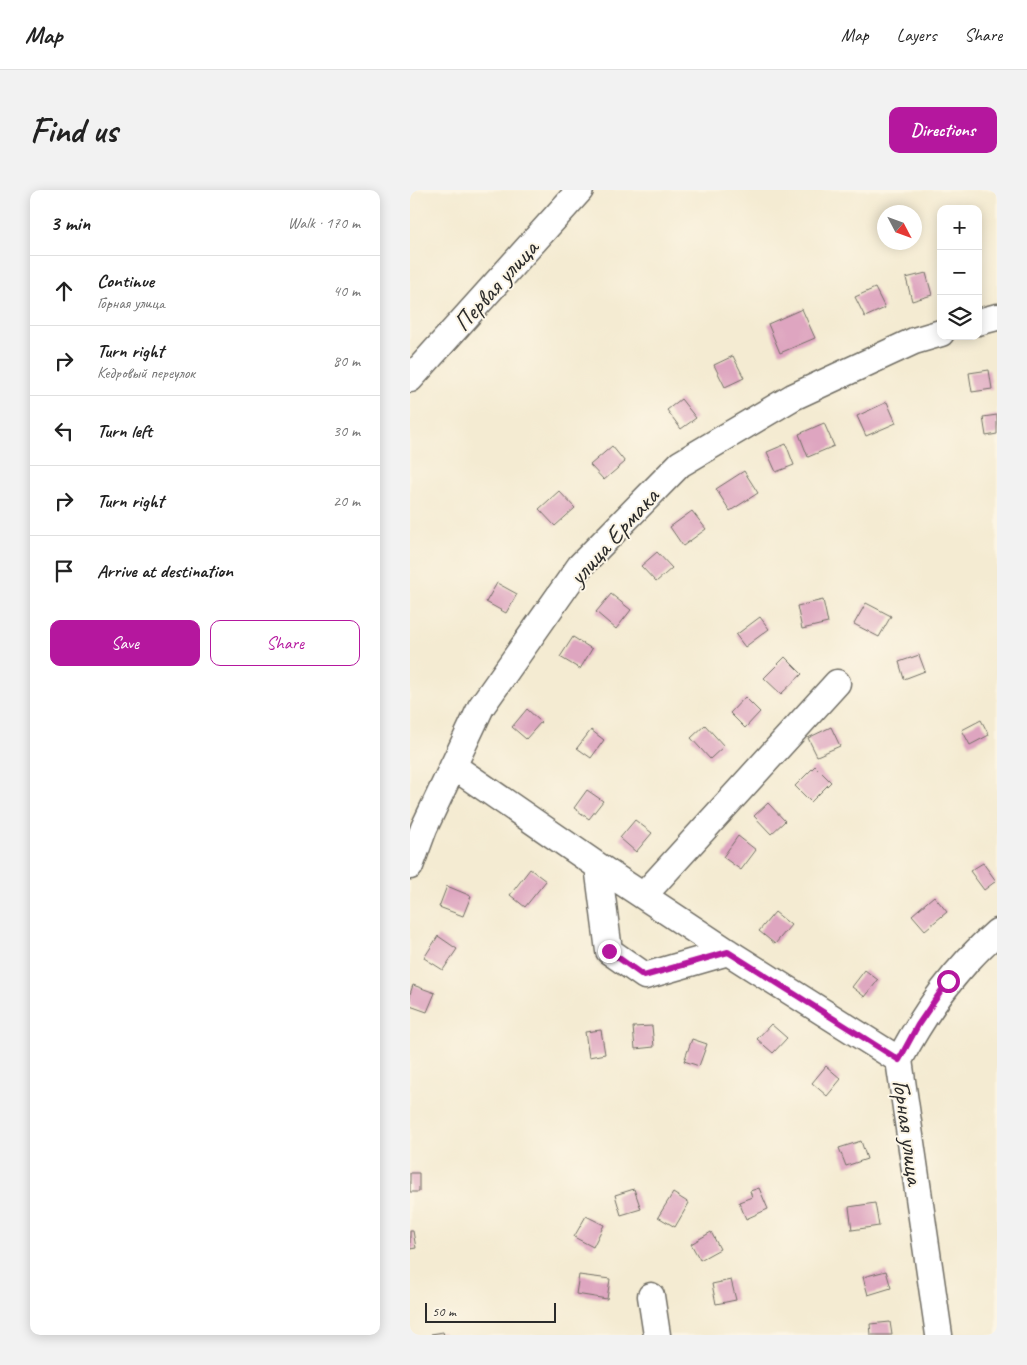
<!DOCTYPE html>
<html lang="en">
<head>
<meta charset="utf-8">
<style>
	:root { --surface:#fff; --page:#f2f2f2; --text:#222; --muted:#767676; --line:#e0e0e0; --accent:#b5179e }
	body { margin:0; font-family:Caveat,sans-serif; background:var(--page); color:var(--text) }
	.controls { position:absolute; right:15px; top:15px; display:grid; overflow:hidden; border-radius:10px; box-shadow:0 2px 12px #0003 }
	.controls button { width:45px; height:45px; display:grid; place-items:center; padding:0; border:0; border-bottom:1px solid var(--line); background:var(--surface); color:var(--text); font:25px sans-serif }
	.compass { position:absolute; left:467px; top:15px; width:45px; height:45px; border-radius:50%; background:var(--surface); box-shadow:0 2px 12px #0003; rotate:131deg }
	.scale { position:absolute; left:15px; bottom:12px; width:131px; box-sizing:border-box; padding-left:5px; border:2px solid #2b2b2b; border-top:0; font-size:14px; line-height:18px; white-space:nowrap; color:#2b2b2b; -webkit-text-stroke:4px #fcf5e5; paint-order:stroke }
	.stop { position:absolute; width:15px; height:15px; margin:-11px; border:4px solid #b5179e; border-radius:50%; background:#fff }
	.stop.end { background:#b5179e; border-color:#fff; box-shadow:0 1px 5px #0008 }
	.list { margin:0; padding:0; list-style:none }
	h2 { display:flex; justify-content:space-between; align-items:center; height:65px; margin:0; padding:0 20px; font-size:21px }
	h2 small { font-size:16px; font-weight:400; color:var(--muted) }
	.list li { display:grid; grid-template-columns:32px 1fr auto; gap:15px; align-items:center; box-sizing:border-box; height:70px; padding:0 20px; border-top:1px solid var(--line) }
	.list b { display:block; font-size:19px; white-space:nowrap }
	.list p { margin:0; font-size:16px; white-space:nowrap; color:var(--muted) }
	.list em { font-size:16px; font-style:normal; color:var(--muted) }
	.actions { display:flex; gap:10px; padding:15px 20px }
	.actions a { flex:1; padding:11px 0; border:1px solid var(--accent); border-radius:10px; text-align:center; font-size:18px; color:var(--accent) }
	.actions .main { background:var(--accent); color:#fff }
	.icon { flex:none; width:28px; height:28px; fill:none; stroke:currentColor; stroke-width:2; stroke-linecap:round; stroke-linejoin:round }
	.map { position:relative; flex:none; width:587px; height:1145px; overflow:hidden; border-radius:10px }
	header { display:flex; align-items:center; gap:30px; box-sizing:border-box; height:70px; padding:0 25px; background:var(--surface); border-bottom:1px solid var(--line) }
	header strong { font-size:24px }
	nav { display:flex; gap:28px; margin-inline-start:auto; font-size:18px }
	.intro { display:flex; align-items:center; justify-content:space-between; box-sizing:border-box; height:120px; padding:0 30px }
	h1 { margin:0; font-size:35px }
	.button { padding:12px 22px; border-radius:10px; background:var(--accent); color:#fff; font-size:18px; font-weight:700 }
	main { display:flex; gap:30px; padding:0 30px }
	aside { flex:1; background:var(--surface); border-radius:10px; box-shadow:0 2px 12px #0003 }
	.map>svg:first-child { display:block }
	.building { fill:#dea5c0 }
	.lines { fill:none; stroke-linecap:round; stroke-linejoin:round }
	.minor-casing { stroke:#716e65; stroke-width:29 }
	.minor { stroke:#fff; stroke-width:26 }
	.route { stroke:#b5179e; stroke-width:6 }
	.labels { text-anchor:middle; stroke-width:4; stroke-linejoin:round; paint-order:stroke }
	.street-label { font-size:25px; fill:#2b2b2b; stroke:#fcf5e5 }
</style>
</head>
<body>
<header>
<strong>Map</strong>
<nav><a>Map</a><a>Layers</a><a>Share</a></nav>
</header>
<div class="intro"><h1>Find us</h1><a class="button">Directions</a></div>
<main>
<aside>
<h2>3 min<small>Walk · 170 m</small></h2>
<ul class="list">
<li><svg class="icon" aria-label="ahead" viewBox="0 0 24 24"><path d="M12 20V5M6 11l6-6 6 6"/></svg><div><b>Continue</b><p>Горная улица</p></div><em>40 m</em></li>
<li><svg class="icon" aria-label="right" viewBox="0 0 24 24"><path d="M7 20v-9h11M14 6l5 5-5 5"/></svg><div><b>Turn right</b><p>Кедровый переулок</p></div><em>80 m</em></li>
<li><svg class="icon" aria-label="left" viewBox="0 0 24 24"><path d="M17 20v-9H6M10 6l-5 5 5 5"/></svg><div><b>Turn left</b></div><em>30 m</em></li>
<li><svg class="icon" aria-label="right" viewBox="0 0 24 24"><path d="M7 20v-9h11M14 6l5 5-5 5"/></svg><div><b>Turn right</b></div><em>20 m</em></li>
<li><svg class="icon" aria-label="arrive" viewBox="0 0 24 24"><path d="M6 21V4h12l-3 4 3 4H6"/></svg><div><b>Arrive at destination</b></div></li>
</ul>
<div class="actions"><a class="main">Save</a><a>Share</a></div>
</aside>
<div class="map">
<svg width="587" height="1145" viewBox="0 0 587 1145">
	<rect width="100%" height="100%" fill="#fcf5e5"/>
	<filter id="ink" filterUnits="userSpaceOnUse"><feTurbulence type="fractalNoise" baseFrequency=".02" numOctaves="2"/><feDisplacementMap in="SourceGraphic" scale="10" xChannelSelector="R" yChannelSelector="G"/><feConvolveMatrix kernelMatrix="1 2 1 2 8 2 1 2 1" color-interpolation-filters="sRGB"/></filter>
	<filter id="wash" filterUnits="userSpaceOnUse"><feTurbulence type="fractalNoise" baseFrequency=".0096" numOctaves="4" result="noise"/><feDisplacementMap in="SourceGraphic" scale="20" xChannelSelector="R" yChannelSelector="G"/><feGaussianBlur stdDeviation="1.12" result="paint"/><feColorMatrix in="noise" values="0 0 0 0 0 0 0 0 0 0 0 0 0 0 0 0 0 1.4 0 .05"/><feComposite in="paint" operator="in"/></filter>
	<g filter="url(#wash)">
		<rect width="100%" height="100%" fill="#f4ebd2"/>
		<g id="blocks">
			<path class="building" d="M569,79L571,91L568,92V80Z
				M516,83L522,105L502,111L496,88Z
				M465,98L475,118L455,127L445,107Z
				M392,119L405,148L370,163L358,134Z
				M323,166L334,188L315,197L304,175Z
				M579,180L582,199L562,202L559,183Z
				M271,209L286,228L271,239L257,220Z
				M477,212L486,233L456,246L447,226Z
				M587,225V244L576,246L573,227Z
				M414,233L424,256L398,267L389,244Z
				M376,254L384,275L366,282L357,262Z
				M202,256L215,272L194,290L180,275Z
				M334,281L348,303L320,321L306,299Z
				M149,301L165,318L145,336L129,319Z
				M282,321L296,339L273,356L260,337Z
				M247,362L262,378L246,392L231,376Z
				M87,393L107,404L96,423L76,412Z
				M201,404L221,420L206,439L186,422Z
				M413,410L418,433L392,439L387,416Z
				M456,413L481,426L469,447L444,434Z
				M350,427L359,439L335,457L326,445Z
				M163,447L182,459L170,479L150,467Z
				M509,465L515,481L494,489L489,472Z
				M375,467L392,484L371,504L354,488Z
				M335,507L350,522L335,538L320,523Z
				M117,519L131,532L116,549L102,537Z
				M571,530L579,545L560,555L552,540Z
				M295,535L314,556L300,569L281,548Z
				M421,537L430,556L407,566L398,548Z
				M181,540L194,550L181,568L167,558Z
				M405,576L421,592L401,612L385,596Z
				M177,600L193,611L179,629L164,618Z
				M358,613L375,631L361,644L344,626Z
				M225,630L242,643L226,662L210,648Z
				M328,646L346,660L331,680L313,667Z
				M573,673L586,691L574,700L560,681Z
				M120,679L136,691L115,717L100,705Z
				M37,696L61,706L53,726L29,717Z
				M524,706L537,722L515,740L502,725Z
				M365,722L381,735L365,754L349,741Z
				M28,746L47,759L33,780L14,768Z
				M455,780L468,790L455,807L442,797Z
				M3,795L25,803L17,822L0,816V804Z
				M361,834L377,848L363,863L347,849Z
				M242,836L244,857L225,859L223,837Z
				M191,840L195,864L179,867L175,842Z
				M282,849L297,854L289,876L274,871Z
				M416,876L431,889L417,906L402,893Z
				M451,951L457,969L436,976L429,958Z
				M0,983H9V1002H0Z
				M349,998L358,1019L336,1029L329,1012L342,1007L340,1001Z
				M224,999L231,1019L211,1025L205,1005Z
				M263,1003L279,1013L265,1037L248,1027Z
				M465,1013L469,1036L442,1040L439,1017Z
				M176,1026L194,1035L183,1057L164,1047Z
				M0,1041H3L6,1058L0,1059Z
				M301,1042L310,1059L290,1070L281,1054Z
				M476,1081L481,1098L458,1105L453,1087Z
				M169,1085L200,1089L197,1109L166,1104Z
				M321,1090L326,1110L306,1114L302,1094Z
				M480,1132L482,1145H461L460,1134Z
				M33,1142L34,1145H22L21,1144Z"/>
		</g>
	</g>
	<g filter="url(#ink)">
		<use href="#blocks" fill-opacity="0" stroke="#716e65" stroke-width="1"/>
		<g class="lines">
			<g class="minor-casing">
				<path id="minor" d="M568,132L587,127
					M0,189L170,0
					M43,576L188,676L318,762L489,870
					M0,676L14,638L71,517L170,376L270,274L383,207L504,151L531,143
					M188,676L199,761L235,786L318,762
					M234,705L427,493
					M241,1106L247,1145
					M529,1145L489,870C515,822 545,778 587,742"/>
			</g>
			<use href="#minor" class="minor"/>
		</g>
	</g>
	<g class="lines" filter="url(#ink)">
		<path class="route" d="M199,761L234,786L318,762L489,870L508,835L538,791"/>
	</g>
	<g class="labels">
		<g class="street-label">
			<text transform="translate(85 95) rotate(-48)" y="9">Первая улица</text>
			<text transform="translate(203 346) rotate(-48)" y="9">улица Ермака</text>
			<text transform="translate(499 942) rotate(82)" y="9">Горная улица</text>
		</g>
	</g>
</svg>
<div class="controls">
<button>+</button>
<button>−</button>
<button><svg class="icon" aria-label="layers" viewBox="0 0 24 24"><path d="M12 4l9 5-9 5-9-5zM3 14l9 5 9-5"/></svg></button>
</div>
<svg class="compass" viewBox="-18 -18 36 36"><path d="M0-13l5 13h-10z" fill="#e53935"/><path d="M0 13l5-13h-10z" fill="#767676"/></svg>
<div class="scale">50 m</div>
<div class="stop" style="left:538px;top:791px"></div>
<div class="stop end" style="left:199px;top:761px"></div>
</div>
</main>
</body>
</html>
